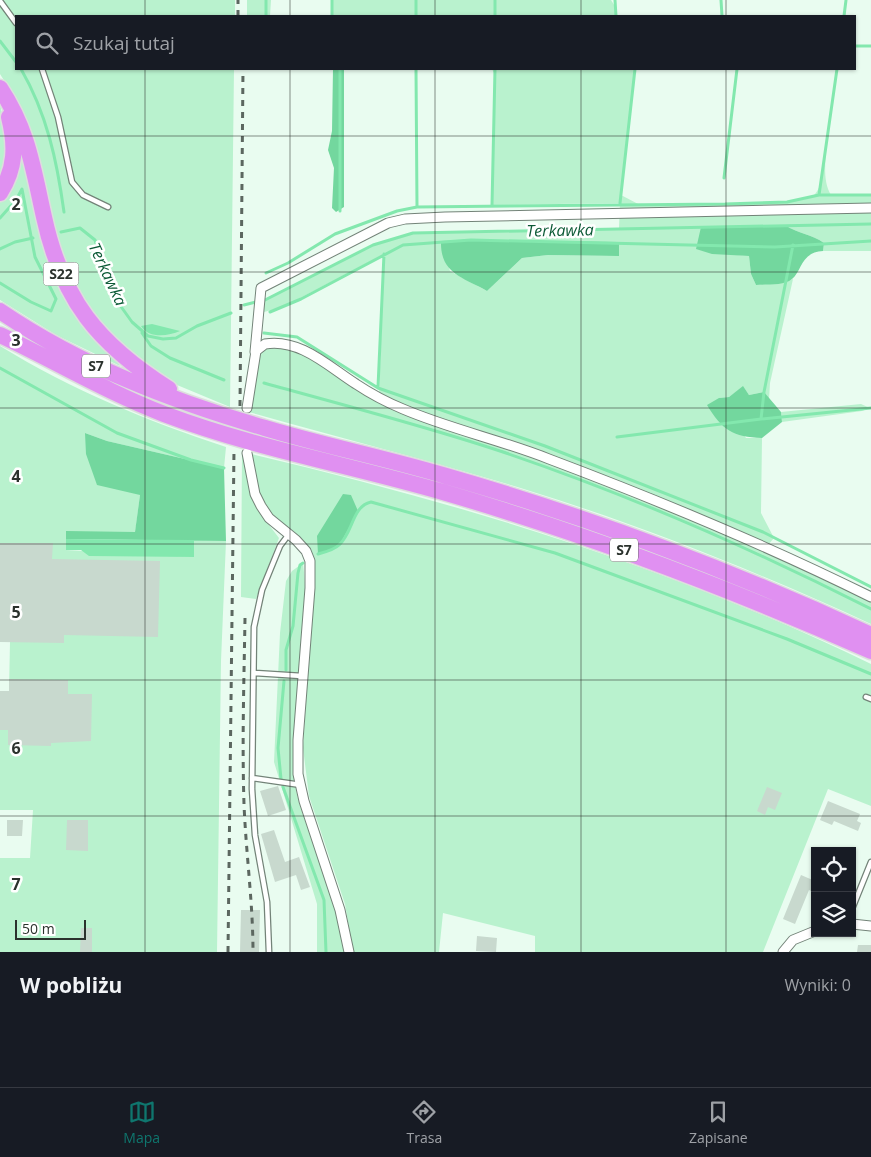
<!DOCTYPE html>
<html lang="pl">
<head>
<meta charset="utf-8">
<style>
	:root { --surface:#171b24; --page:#20242c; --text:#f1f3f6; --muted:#9ea1a6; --line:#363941; --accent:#0f766e }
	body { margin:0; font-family:"Open Sans",sans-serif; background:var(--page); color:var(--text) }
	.controls { position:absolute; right:15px; bottom:15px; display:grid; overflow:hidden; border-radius:0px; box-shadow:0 1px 4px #0004 }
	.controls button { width:45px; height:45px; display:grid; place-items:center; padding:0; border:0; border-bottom:1px solid var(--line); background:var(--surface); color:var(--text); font:25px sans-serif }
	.scale { position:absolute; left:15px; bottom:12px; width:71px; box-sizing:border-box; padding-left:5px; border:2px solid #2b322d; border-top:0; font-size:14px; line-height:18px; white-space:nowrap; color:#2b322d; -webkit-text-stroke:4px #fff; paint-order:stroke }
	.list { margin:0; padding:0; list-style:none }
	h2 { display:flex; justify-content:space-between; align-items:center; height:65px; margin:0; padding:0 20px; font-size:21px }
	h2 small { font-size:16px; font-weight:400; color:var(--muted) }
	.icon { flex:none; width:28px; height:28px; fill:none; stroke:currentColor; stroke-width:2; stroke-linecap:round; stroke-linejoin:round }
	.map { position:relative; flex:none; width:871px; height:952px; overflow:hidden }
	.search { position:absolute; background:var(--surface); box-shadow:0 1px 4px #0004; left:15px; right:15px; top:15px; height:55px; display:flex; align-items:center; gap:12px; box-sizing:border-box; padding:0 18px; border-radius:0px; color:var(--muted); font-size:19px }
	.sheet { height:135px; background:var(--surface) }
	nav { display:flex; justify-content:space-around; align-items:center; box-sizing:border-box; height:70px; border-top:1px solid var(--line); background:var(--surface); font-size:14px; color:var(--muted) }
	nav a { display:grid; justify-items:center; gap:2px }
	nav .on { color:var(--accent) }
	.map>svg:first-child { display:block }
	.green { fill:#b9f2ce; fill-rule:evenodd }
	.forest { fill:#73d79e }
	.water { fill:#83e8ae }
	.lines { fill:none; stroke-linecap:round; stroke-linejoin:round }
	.stream { stroke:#83e8ae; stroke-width:3 }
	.building { fill:#c8d9ce }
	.lane-casing { stroke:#738378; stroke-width:7 }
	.street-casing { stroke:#738378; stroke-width:11 }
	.highway-casing { stroke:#dddedd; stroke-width:19 }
	.lane { stroke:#fff; stroke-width:4.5 }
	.street { stroke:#fff; stroke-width:9 }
	.highway { stroke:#e090f1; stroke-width:16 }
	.rail { stroke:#5c6760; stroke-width:3; stroke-dasharray:6 6; stroke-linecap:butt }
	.grid { fill:none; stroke:#2b322d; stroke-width:1; stroke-opacity:0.55 }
	.labels { text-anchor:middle; stroke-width:5; stroke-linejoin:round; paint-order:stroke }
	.shield { fill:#fff; stroke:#6b706c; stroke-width:1 }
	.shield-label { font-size:14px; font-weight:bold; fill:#2b322d }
	.water-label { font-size:16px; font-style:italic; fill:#0c5a36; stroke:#fff }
	.grid-label { font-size:16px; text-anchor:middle; font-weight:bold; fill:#2b322d; stroke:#fff; stroke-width:5; stroke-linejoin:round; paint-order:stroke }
</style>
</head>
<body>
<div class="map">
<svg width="871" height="952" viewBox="0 0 871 952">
	<rect width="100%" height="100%" fill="#e9fcf0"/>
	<path class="green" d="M0,0H235V16H16V69H234L230,407L165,380L107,336L65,269L29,126L22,109L0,74Z
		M247,0H271L270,16H247Z
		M332,0H611L616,8V16H332Z
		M492,69H635L621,195L640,205C667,204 799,207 813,196C825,186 824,159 826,144C826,161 822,180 831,195H871V251H823L824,243C812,234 798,234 785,225L737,255L749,256L751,274L756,285L786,282L793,279L770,383L769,400L764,392L749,395L743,387L729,397L719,398L746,438H762L761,513L774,538L767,546L871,597V624C760,573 646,527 530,491C437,462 343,439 249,412L259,348L289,345L379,397L384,254L283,307L264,312L260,307L261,301L373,245L413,233L619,228L620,203L492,205L495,75ZM441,241L618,256L548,255L522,258L487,291L450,271Z
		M0,104L8,143L0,181Z
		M22,147L44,242L120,366L56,335L0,300V202Z
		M0,346C72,390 147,421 226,447L224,468L107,441L85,433L140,495L135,533L66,532V550L194,557V540L226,541L221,661L217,952H0V858H30L33,810H0V691H9L10,642H0Z
		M861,404L870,408L862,411L782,422L781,412Z
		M242,452L256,508L279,538L256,599L241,597Z
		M251,454C464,504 674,568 871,664V806L828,789L763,952H535V936L443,913L439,952H353L345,904L309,796L303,748L315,563C309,538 293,532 275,517C258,503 253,475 251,454Z
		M303,563C312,634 289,706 294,777C296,802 309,829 317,853C329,886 338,918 344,952H317V904L274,762L280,633L286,581L292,571Z"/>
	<path class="forest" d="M333,69H344V207L336,212L332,208L334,168L328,150L332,131Z
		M785,225C798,234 812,234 824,243L823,251C801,252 802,271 792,279C784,286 766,284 756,285L751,274L749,256L712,254L696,249L701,227Z
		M471,240L619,242V256L548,255L522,258L487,291C463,277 440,274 441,241Z
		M743,386L749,395L764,392L781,412L782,422L762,438C733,437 722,430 707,405L719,398L729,397Z
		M85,433L107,441L224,468L226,541L66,539V531L135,532L140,495L97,485L86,454Z
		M343,494L351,495L358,511L339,546L318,554L317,536Z"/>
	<path class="water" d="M152,324L180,331C168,336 149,339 141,326Z
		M66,539L194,540V557L89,556L81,550H66Z"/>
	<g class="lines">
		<path class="stream" d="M332,0V16
			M416,0V16
			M495,0V16
			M615,0L616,16
			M721,0L722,16
			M266,16V0
			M844,16L846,0
			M0,41L16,62
			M855,46H871
			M21,69C47,114 57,161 64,212
			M340,69V211
			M416,69L417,207
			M724,178L737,69
			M819,195L837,69
			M620,203L635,69
			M492,205L495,69
			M0,218L16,200L22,189L35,257L56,299L51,311L31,302L0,283
			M61,232L80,228L95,240L104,272L117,301L132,322L148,336L163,339L176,338L197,326L231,313
			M0,249L15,242L33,238
			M266,273L288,263L335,234L397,211L417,207L725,204L787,202L819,195H871
			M265,300L373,245L413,233L871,224
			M244,305L256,302
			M270,312L301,299L403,245L471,240L775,247L871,241
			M142,333L151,346L170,358L224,380
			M264,333L297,337L378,388L545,446L763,532L871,587
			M0,368L117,433L191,460L224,468
			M264,383C343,405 422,425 500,451C627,494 751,548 871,609
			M378,387L384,254
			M761,419L764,392L793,245
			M617,437L761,419L871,408
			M318,554C325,552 334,550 339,545C353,533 352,506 371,502L555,553L787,639L871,674
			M286,670V650L293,626L298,573L300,565L303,563
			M281,779L278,748L284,681
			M283,787L324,900L326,952"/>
	</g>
	<path class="building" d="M0,543H53L52,559L160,561L158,637L64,635V643L0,642Z
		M9,679L68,680V694H92L91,741L51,743V746L8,745V730H0V691H9Z
		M278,786L286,810L268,816L260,791Z
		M767,787L782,793L775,810L768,807L765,815L757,811Z
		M828,801L860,814L857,821L861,823L858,831L834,821L832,825L820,820Z
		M7,820H23L22,836H7Z
		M67,820H88V851L66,850Z
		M274,830L285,862L299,857L310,887L301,890L296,875L275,882L261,834Z
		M801,875L815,881V893L809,890L795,924L783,919Z
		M241,910H260L259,952H240Z
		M81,928H92V952H80Z
		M477,936L497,938L496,952L476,951Z
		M858,945H871V952H857Z"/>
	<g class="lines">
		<g class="lane-casing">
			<path id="lane" d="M0,1L16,23
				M42,69L58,117L72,182L83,195L108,207
				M255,673L302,676
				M866,697L871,699
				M252,778L301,785
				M852,909L871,862
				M269,952L267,902L255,835L252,789L254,627L262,590L280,546L289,534"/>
		</g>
		<g class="street-casing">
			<path id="street" d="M255,352L261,288L388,223L405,219L445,217L871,208
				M247,408L256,351L265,344C300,338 329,367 356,384C371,394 386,402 403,409C450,429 501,440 549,459C658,500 766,545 871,597
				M247,453L255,494L261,506L269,518L296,540L306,551L310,561V588L298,740V774L304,801L340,910L349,952
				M852,924L871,926
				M783,952L793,940L815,931"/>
		</g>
		<g class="highway-casing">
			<path id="highway" d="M0,88C28,130 33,168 44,217C62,300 98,344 169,389
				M0,193C16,168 16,145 9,117
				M0,311C81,366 172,401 265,428C325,446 386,458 446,476C592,518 733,571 871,635
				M0,335C55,361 107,392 164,414C254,448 350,465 443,492C590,535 731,589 871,651"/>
		</g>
		<use href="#lane" class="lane"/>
		<use href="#street" class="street"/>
		<use href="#highway" class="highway"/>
		<path class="rail" d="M238,16V0
			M240,406L243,69
			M245,618C244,680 242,742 244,804C246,854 253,903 253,952
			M228,952L234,450"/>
	</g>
	<path class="grid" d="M145,0V16M290,0V16M435,0V16M581,0V16M726,0V16M145,69V952M290,69V952M435,69V952M581,69V952M726,69V952M0,136H871M0,272H871M0,408H871M0,544H871M0,680H871M0,816H871"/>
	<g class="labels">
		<g class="shield">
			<rect x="43.5" y="262.5" width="35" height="23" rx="4"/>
			<rect x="82" y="354.5" width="28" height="23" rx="4"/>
			<rect x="610" y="538.5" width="28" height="23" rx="4"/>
		</g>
		<g class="shield-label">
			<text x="61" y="279">S22</text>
			<text x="96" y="371">S7</text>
			<text x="624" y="555">S7</text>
		</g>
		<g class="water-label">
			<text transform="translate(560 230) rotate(-1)" y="6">Terkawka</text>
			<text transform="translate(108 274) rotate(65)" y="6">Terkawka</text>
		</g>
	</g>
	<g class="grid-label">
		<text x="16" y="210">2</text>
		<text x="16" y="346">3</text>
		<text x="16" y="482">4</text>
		<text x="16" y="618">5</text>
		<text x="16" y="754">6</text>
		<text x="16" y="890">7</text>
	</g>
</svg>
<div class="controls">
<button><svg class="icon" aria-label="locate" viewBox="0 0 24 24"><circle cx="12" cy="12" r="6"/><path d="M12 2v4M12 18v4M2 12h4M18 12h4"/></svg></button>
<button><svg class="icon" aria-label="layers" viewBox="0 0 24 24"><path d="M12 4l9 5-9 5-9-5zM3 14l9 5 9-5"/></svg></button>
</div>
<div class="scale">50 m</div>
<div class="search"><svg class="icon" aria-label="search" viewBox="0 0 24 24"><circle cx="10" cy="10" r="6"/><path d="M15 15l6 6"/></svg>Szukaj tutaj</div>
</div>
<section class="sheet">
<h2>W pobliżu<small>Wyniki: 0</small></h2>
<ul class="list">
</ul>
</section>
<nav>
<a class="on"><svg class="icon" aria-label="map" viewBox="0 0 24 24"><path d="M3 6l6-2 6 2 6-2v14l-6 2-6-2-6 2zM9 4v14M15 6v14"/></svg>Mapa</a>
<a><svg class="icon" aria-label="directions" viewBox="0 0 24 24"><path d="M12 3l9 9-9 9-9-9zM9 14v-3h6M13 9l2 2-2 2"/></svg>Trasa</a>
<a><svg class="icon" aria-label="saved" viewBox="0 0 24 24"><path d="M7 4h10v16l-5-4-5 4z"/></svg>Zapisane</a>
</nav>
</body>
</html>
